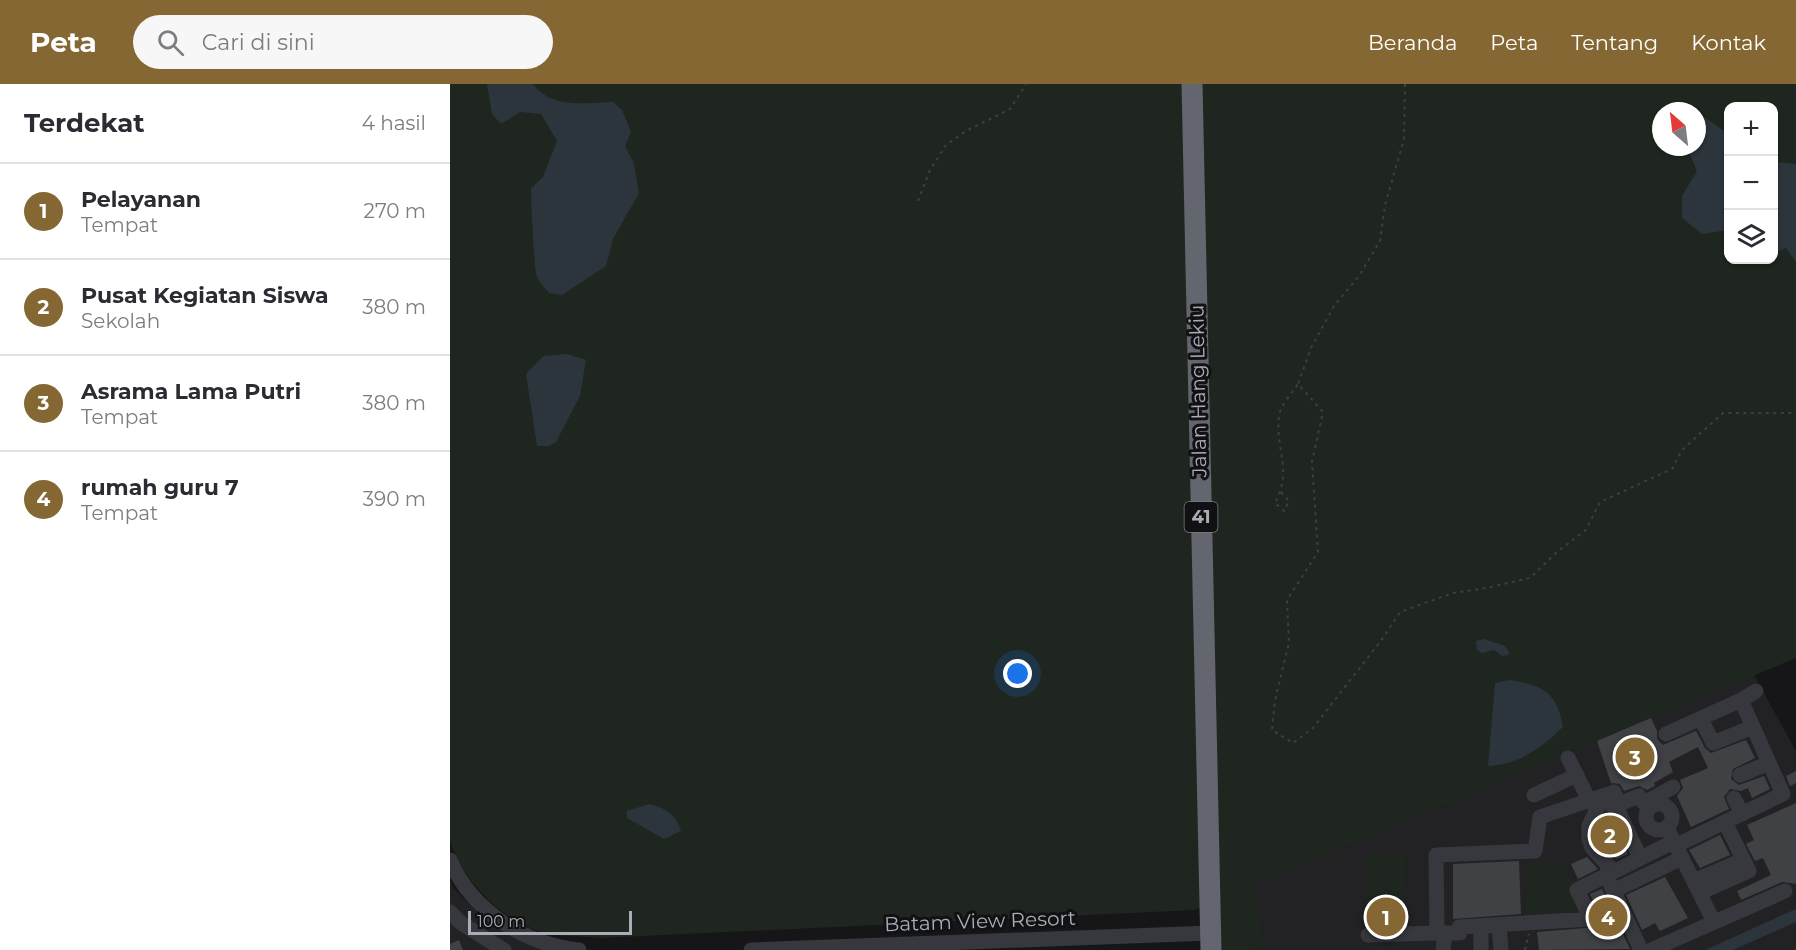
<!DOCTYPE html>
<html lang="id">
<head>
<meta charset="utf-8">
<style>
	:root { --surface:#fff; --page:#f7f7f7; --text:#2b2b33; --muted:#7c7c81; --line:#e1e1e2; --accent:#856733 }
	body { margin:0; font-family:Montserrat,sans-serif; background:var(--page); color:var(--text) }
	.controls { position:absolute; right:18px; top:18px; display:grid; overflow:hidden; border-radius:12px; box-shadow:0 2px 4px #0004 }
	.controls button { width:54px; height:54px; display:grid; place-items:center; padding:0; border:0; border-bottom:2px solid var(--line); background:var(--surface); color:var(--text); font:30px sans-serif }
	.compass { position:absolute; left:1202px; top:18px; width:54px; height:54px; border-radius:50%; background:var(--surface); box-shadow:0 2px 4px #0004; rotate:332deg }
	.scale { position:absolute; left:18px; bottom:15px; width:164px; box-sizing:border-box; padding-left:6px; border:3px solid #a8adb8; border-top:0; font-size:16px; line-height:21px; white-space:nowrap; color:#a8adb8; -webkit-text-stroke:4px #111113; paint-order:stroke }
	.you { position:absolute; left:568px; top:590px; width:21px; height:21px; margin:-15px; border:4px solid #fff; border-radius:50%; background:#1a73e8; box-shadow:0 0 0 9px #1a73e833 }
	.badge { display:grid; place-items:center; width:39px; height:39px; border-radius:50%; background:var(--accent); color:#fff; font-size:20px; font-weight:700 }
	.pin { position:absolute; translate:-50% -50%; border:3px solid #fff; box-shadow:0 2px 6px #0006 }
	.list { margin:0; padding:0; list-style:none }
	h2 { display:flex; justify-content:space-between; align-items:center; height:78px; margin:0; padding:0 24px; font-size:26px }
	h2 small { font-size:20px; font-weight:400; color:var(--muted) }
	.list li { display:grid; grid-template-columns:39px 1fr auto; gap:18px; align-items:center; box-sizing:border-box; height:96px; padding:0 24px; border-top:2px solid var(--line) }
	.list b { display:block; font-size:22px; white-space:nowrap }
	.list p { margin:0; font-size:20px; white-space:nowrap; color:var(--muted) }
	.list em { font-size:20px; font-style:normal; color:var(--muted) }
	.icon { flex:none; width:33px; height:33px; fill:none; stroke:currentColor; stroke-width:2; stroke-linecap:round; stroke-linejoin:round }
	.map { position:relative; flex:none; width:1346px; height:866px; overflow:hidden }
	header { display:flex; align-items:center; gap:36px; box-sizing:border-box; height:84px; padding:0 30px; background:var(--accent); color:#fff }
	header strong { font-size:28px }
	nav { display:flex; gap:33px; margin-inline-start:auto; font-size:21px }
	.search { width:420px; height:54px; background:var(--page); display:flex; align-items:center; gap:15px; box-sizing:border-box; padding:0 21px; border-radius:33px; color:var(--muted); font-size:22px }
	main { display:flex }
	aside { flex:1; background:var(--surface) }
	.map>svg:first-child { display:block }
	.built { fill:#222225 }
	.green { fill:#1e261f; fill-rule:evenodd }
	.water { fill:#2c353c }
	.building { fill:#404145 }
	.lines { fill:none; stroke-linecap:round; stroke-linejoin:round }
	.path { stroke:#3d3f44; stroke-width:2; stroke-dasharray:3 4.5; stroke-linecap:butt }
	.minor { stroke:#37383d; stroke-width:15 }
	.highway { stroke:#63666e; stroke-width:21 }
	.labels { text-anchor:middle; stroke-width:6; stroke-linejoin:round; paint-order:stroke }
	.shield { fill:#111113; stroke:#7b7e86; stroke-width:1.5 }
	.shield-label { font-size:18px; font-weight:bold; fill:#a8adb8 }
	.street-label { font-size:20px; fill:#a8adb8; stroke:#111113 }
</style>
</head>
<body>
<header>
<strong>Peta</strong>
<div class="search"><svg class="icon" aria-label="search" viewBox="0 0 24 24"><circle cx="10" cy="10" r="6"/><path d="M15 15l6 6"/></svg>Cari di sini</div>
<nav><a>Beranda</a><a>Peta</a><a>Tentang</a><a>Kontak</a></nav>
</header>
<main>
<aside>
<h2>Terdekat<small>4 hasil</small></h2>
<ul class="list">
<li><span class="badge">1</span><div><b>Pelayanan</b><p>Tempat</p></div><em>270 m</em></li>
<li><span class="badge">2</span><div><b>Pusat Kegiatan Siswa</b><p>Sekolah</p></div><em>380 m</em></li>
<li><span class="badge">3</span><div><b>Asrama Lama Putri</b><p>Tempat</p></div><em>380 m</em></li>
<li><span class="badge">4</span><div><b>rumah guru 7</b><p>Tempat</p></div><em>390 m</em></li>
</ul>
</aside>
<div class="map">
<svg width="1346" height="866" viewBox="0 0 1346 866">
	<rect width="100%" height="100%" fill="#161618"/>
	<path class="built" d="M1304,591L1346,667V866H769L767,816Z
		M0,797L5,806L29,830L56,848L101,866H0Z"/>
	<path class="green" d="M0,0H1346V574L804,801L814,863L799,866H769L766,817L744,826L151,854C133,852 113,853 96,849C55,840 11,796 0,756ZM1278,22H1324V176H1278ZM1211,27H1247V63H1211Z
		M956,769L954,821L916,822V770Z
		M1076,778H1113L1140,833L1075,836Z"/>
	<path class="water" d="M37,0H83C101,25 135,19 163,18L172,26L181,48L175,62L184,79L189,109L163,155L156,182L112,211L99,209C95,204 90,199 87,193C84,187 81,115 81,104L93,93L107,57L91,30L70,28L51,40L42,30Z
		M1247,28L1278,50V146L1252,150L1232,134V112L1247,87L1237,63H1247Z
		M1324,78L1346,80V178L1336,164L1324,169Z
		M117,270L136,276L130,312L106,358L99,362H87L76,290L93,272Z
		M1034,555L1055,562L1059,568L1058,571L1052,572L1044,566L1032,569L1027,566L1026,557Z
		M1059,596C1093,601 1107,608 1113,643C1090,665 1070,680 1038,682L1045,599Z
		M199,720C215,724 226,730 231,747L214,755L177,734V727Z
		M1346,825V838L1283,866H1255Z"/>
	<path class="building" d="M1201,634L1207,647V655L1213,661L1246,647L1255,664L1261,669L1296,656L1305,674L1283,685L1281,695L1289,701L1314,692L1320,705L1302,714L1298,704L1291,707L1280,705L1274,713L1279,725L1241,743L1227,712L1233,704L1230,696L1258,684L1248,663L1219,678L1223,688L1204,699L1205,702L1197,706L1189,702L1174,707L1170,700L1161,699L1147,657Z
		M1346,687V699L1340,702L1336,692Z
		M1346,719V800L1332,798L1291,816L1287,807L1321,791L1313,774L1305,777L1296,760L1304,756L1297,741Z
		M1156,729L1159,730L1178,770L1166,775L1149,753V744Z
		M1270,751L1280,771L1250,784L1239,766Z
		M1137,773L1148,785L1128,795L1121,780Z
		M1069,777L1071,830L1003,835V780Z
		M1215,793L1238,834L1210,847L1205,839L1192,846L1176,811Z
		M1152,805L1180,865L1089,866L1087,848L1147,843L1151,835L1140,810Z
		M954,821L955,840L917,841L916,822Z
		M9,856L13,866H0V860Z"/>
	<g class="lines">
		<path class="path" d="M955,0L954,55L935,121L930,157L909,192L884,222L861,264L848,300L873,328L862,378L868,468L837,516L839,559L825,616L822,646L843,659L863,644L933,554L950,528L1003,509L1036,504L1080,494L1107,468L1136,446L1150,418L1222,385L1232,366L1273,329H1346
			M468,117L480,86L496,61L516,47L560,25L576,0
			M831,408L839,417L834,427L825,419C843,385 825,366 829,332C830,322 842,309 848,300
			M1075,866L1079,850"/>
		<path class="minor" d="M1291,616L1306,607
			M1251,635L1263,659L1303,643
			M1118,674L1137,712L1147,725L1139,742V755L1142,764L1159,782L1156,791L1191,866
			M1290,691L1319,679
			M1084,711L1127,691
			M1284,714L1292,730
			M1196 733a13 13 0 1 1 26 0a13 13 0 1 1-26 0Z
			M1159,720L1164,718L1187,767
			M1217,744L1264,838
			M0,776C22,827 74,860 129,866
			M1244,797L1286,779
			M1163,807L1232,774
			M1254,807L1299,787L1275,738
			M0,828L11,839L54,866
			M1049,841L1051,866
			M1031,842V866
			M987,849H1010L1009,843L1141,835L1127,806L1217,761L1231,759L1333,710L1291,616L1216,650
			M918,851L987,849L986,771L1085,767L1090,733L1164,708L1169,720L1189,712L1194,719L1223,703
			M301,866L760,849
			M993,866L995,849
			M1201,866L1335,807"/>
		<path class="highway" d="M742,0L761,866"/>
	</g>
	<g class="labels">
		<rect class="shield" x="734.5" y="418" width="33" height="30" rx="4.5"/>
		<g class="shield-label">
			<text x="751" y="439">41</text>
		</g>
		<g class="street-label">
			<text transform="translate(748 307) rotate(-91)" y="7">Jalan Hang Lekiu</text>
			<text transform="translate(530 837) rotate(-2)" y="7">Batam View Resort</text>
		</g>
	</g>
</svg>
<div class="controls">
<button>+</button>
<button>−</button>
<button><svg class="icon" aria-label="layers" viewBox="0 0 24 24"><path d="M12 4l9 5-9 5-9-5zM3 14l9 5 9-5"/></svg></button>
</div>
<svg class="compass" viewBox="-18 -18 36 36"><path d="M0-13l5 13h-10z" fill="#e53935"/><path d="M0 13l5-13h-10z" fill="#7c7c81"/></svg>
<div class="scale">100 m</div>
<div class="you"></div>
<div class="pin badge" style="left:936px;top:833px">1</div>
<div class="pin badge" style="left:1160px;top:751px">2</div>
<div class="pin badge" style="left:1185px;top:673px">3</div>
<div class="pin badge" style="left:1158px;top:833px">4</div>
</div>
</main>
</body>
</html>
